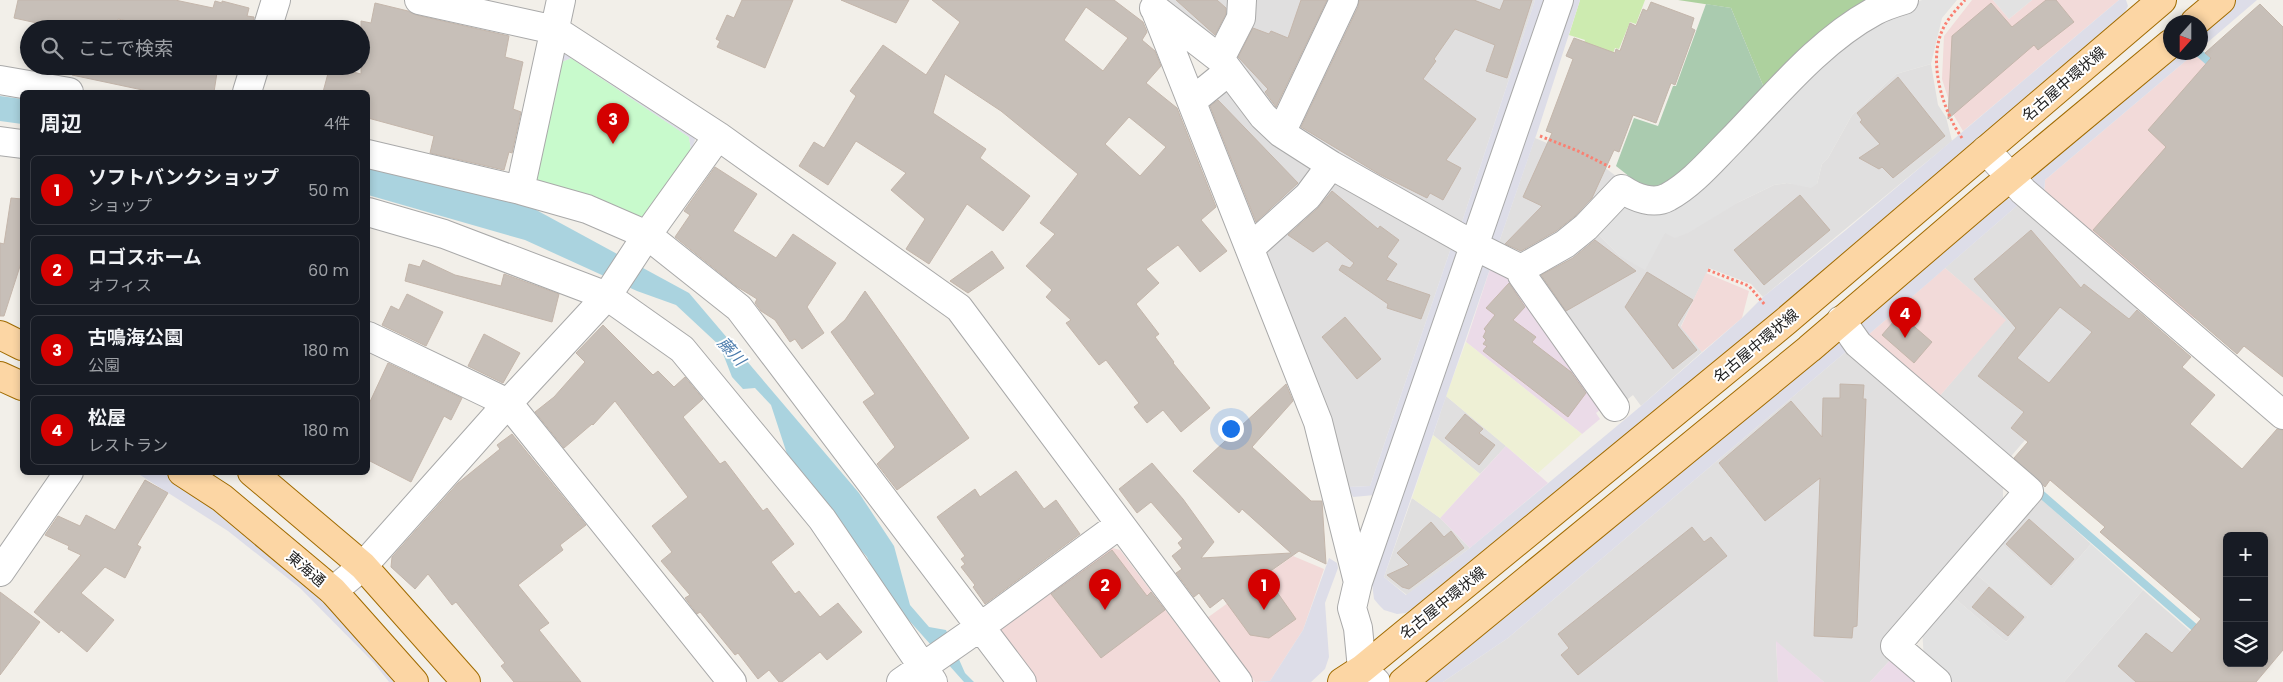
<!DOCTYPE html>
<html lang="ja">
<head>
<meta charset="utf-8">
<style>
	:root { --surface:#171b24; --page:#20242c; --text:#f1f3f6; --muted:#9ea1a6; --line:#363941; --accent:#d40000 }
	body { margin:0; font-family:Poppins,"Noto Sans JP",sans-serif; background:var(--page); color:var(--text) }
	.controls { position:absolute; right:15px; bottom:15px; display:grid; overflow:hidden; border-radius:8px; box-shadow:0 2px 8px #0003 }
	.controls button { width:45px; height:45px; display:grid; place-items:center; padding:0; border:0; border-bottom:1px solid var(--line); background:var(--surface); color:var(--text); font:25px sans-serif }
	.compass { position:absolute; left:2163px; top:15px; width:45px; height:45px; border-radius:50%; background:var(--surface); box-shadow:0 2px 8px #0003; rotate:201deg }
	.you { position:absolute; left:1230px; top:428px; width:18px; height:18px; margin:-12px; border:4px solid #fff; border-radius:50%; background:#1a73e8; box-shadow:0 0 0 8px #1a73e833 }
	.badge { display:grid; place-items:center; width:32px; height:32px; border-radius:50%; background:var(--accent); color:#fff; font-size:16px; font-weight:700 }
	.pin { position:absolute; translate:-50% -41px; filter:drop-shadow(0 1px 2px #0008) }
	.pin::after { content:''; position:absolute; top:26px; width:18px; height:15px; background:inherit; clip-path:polygon(0 0,100% 0,50% 100%) }
	.list { margin:0; padding:0; list-style:none }
	h2 { display:flex; justify-content:space-between; align-items:center; height:65px; margin:0; padding:0 20px; font-size:21px }
	h2 small { font-size:16px; font-weight:400; color:var(--muted) }
	.list li { display:grid; grid-template-columns:32px 1fr auto; gap:15px; align-items:center; box-sizing:border-box; height:70px; margin:0 10px 10px; padding:0 10px; border:1px solid var(--line); border-radius:8px }
	.list b { display:block; font-size:19px; white-space:nowrap }
	.list p { margin:0; font-size:16px; white-space:nowrap; color:var(--muted) }
	.list em { font-size:16px; font-style:normal; color:var(--muted) }
	.icon { flex:none; width:28px; height:28px; fill:none; stroke:currentColor; stroke-width:2; stroke-linecap:round; stroke-linejoin:round }
	.map { position:relative; flex:none; width:2283px; height:682px; overflow:hidden }
	.search { position:absolute; background:var(--surface); box-shadow:0 2px 8px #0003; left:20px; top:20px; width:350px; height:55px; display:flex; align-items:center; gap:12px; box-sizing:border-box; padding:0 18px; border-radius:28px; color:var(--muted); font-size:19px }
	.panel { position:absolute; background:var(--surface); box-shadow:0 2px 8px #0003; left:20px; top:90px; width:350px; height:385px; border-radius:8px }
	.map>svg:first-child { display:block }
	.residential { fill:#e0dfdf }
	.commercial { fill:#f2dad9 }
	.industrial { fill:#ebdbe8 }
	.farmland { fill:#eef0d5 }
	.grass { fill:#cdebb0 }
	.forest { fill:#add19e }
	.cemetery { fill:#aacbaf }
	.park { fill:#c8facc }
	.parking { fill:#e2e2e2 }
	.plaza { fill:#dddde8 }
	.water { fill:#aad3df }
	.lines { fill:none; stroke-linecap:round; stroke-linejoin:round }
	.stream { stroke:#aad3df; stroke-width:8 }
	.building { fill:#c7bfb8; stroke:#c4b6ab; fill-rule:evenodd }
	.minor-casing { stroke:#a9a9a9; stroke-width:30 }
	.major-casing { stroke:#a06b00; stroke-width:30 }
	.path { stroke:#fa8072; stroke-width:3; stroke-dasharray:2.5 2.5; stroke-linecap:butt }
	.minor { stroke:#fff; stroke-width:28 }
	.major { stroke:#fcd6a4; stroke-width:28 }
	.labels { text-anchor:middle; stroke-width:4; stroke-linejoin:round; paint-order:stroke }
	.street-label { font-size:15px; fill:#222; stroke:#fff }
	.water-label { font-size:16px; font-style:italic; fill:#4a7aab; stroke:#fff }
</style>
</head>
<body>
<div class="map">
<svg width="2283" height="682" viewBox="0 0 2283 682">
	<rect width="100%" height="100%" fill="#f2efe9"/>
	<path class="residential" d="M1163,0H1237L1235,15L1207,44Z
		M1248,0H1340L1282,121L1235,59Z
		M1347,0H1535L1459,231L1291,136Z
		M1931,64L1938,105L1946,117L1952,141L1763,297L1751,284L1709,268L1681,326L1702,352L1641,406L1633,395L1619,406L1524,275L1595,231L1620,256L1665,233L1739,202L1774,185L1787,183L1802,185L1817,184L1822,164L1828,158L1852,115L1896,74Z
		M1223,79L1322,172L1257,237L1202,97Z
		M1535,138L1604,167L1616,176L1617,184L1520,264L1496,251Z
		M1334,171L1454,239L1370,486L1348,487L1346,471L1261,244Z
		M2019,204L2140,306L2007,461L1937,399L2005,320L1945,268Z
		M1848,350L2003,480V509L1893,657L1870,682H1824L1776,642L1778,682H1443L1508,638Z
		M1446,396L1506,446L1480,474L1433,435Z
		M2038,496L2091,544L2052,589L1998,541Z
		M1412,498L1440,518L1470,548L1407,595L1384,577Z
		M1972,571L2028,617L2006,642L1951,595Z
		M2143,590L2227,663L2250,682H2064Z"/>
	<path class="commercial" d="M1972,0H1993L2009,19L2032,0H2119L1963,131L1953,114L1942,79L1944,36Z
		M2195,53L2283,129V212L2190,322L2044,196L2045,180Z
		M1945,268L2006,320L1937,399L1867,336Z
		M1706,273L1749,291L1742,318L1702,352L1681,327Z
		M1109,547L1120,550L1220,682H1033L999,637L1001,625Z
		M1293,556L1324,569L1303,630L1270,681L1255,682L1207,618Z"/>
	<path class="industrial" d="M1492,263L1515,274L1608,404L1596,413L1600,419L1582,434L1466,342Z
		M1506,446L1548,483L1470,548L1440,518Z
		M1776,641L1824,682H1778Z
		M1893,657L1922,682H1870Z"/>
	<path class="farmland" d="M1466,342L1582,434L1538,473L1446,396Z
		M1433,435L1480,474L1440,518L1412,498Z"/>
	<path class="grass" d="M1580,0H1645L1636,24L1630,22L1619,49L1615,48L1599,90L1577,64L1585,40L1569,35Z"/>
	<path class="forest" d="M1678,0H1872L1767,95L1731,8Z"/>
	<path class="cemetery" d="M1706,4L1731,8L1767,95L1690,175L1649,192L1616,166L1634,118L1658,126L1673,86H1676Z"/>
	<path class="park" d="M571,58L689,137L691,150L646,215L633,219L539,184L531,175L553,66Z"/>
	<path class="parking" d="M1922,0H1957L1942,18L1931,64L1896,74L1852,115L1828,158L1822,164L1817,184L1811,188L1787,183L1774,185L1739,202L1688,233L1675,238L1665,233L1645,270L1620,256L1595,231L1629,204L1654,208L1820,57L1878,15Z
		M1993,0H2032L2009,19Z
		M1998,541L2052,589L2091,544L2143,590L2064,682H1948L1924,661L1922,627L1951,595L2006,642L2028,617L1972,571Z"/>
	<path class="plaza" d="M1535,0H1546L1468,226L1459,231Z
		M1570,0H1580L1538,130L1496,251L1489,242Z
		M2119,0H2126L2128,6L2124,14L1773,313L1479,561L1406,613L1397,614L1384,610L1379,605L1374,599L1372,583L1484,263H1492L1384,577L1406,595L1470,548L1641,406L1742,318L1763,297L1846,230Z
		M2234,0H2257L2201,48L2200,29Z
		M2172,53H2195L2045,180L2044,196L2032,184L2033,173Z
		M570,54L694,135L695,140L691,150L689,137L571,58L553,66L563,55Z
		M2004,197L2019,204L1867,336L1859,326L1860,320Z
		M1454,239L1461,247L1375,495L1353,497L1348,487L1370,486Z
		M1836,342L1848,350L1508,638L1443,682H1419L1420,679L1481,637L1541,589L1831,343Z
		M137,473H167L210,502L306,579L405,682H389L374,663L300,588L228,531Z
		M1329,558L1337,563L1338,568L1325,603L1329,657L1325,669L1311,682H1256L1270,681L1303,630Z"/>
	<path class="water" d="M0,96L22,99V124L0,121Z
		M368,165L516,199L689,293L859,493L894,546L910,605L929,627L946,630L965,673L974,682H964L889,598L875,576L867,557L848,535L810,481L788,457L771,405L755,388L743,389L732,377L720,346L676,305L637,291L525,240L368,195Z"/>
	<g class="lines">
		<path class="stream" d="M2198,52L2216,68
			M2041,494L2202,634"/>
	</g>
	<path class="building" d="M18,0H175L213,8L215,1L222,3V1L249,8L247,16L254,17L252,29H163L118,19L117,29H36L37,23L14,18Z
		M742,0H793L765,68L717,47L720,41L716,39L727,15L734,18Z
		M841,0H909L896,23Z
		M932,0H1114L1143,22L1147,32L1142,40L1155,51L1161,66L1146,83L1177,108L1216,207L1201,220L1227,251L1200,272L1178,245L1146,269L1159,283L1136,304L1159,334L1155,337L1174,362L1173,363L1210,408L1181,432L1163,410L1147,423L1134,407L1139,403L1106,360L1099,365L1066,323L1071,320L1046,297L1052,290L1026,266L1055,234L1040,223L1078,174L1001,111L945,74L933,113L986,149L980,158L1030,196L1003,231L967,204L929,264L906,249L925,219L891,190L906,173L856,141L828,185L799,166L814,142L824,148L856,96L850,91L883,45L926,75L960,22ZM1086,7L1128,38L1103,71L1064,40ZM1129,117L1166,147L1140,176L1105,144Z
		M1176,0H1217L1226,8V14L1215,35Z
		M1301,0H1327L1276,107L1265,92L1268,89L1238,57L1253,28L1269,34L1271,31L1288,38Z
		M1359,0H1474L1500,10L1504,0H1532L1507,78L1486,71L1495,45L1455,29L1434,59L1436,61L1423,79L1476,119L1446,160L1461,168L1443,200L1430,193L1427,198L1379,174L1301,127L1358,7Z
		M2046,0H2056L2074,22L2038,50L2034,45L1948,119L1952,36L1991,3L2012,27Z
		M1651,2L1694,18L1691,28L1695,30L1675,85L1671,83L1656,123L1633,115L1619,152L1614,150L1592,198L1575,216L1556,231L1521,251L1505,244L1542,206L1523,197L1552,133L1546,131L1573,59L1566,56L1574,38L1615,53L1616,49L1620,51L1630,23L1636,26L1643,9L1647,11Z
		M375,3L408,11L416,15L509,36L505,57L523,62L513,109L521,112L512,153L509,152L504,170L430,153L434,136L368,118V92H323L330,66L361,74V21L371,23Z
		M2260,4L2283,27V377L2244,346L2237,354L2093,230L2166,147L2148,130L2211,58L2205,53Z
		M53,66H218L214,92H152L72,75L73,71Z
		M1898,77L1945,136L1893,178L1882,167L1879,169L1859,158L1880,144L1860,122L1862,120L1857,113Z
		M1218,100L1298,183L1256,222L1210,106Z
		M715,167L757,194L733,231L776,258L793,234L836,263L807,307L824,333L802,349L795,339L790,342L775,320L761,311L755,303L757,299L736,286L675,237L690,215L684,211Z
		M1332,191L1378,229L1380,226L1399,240L1387,257L1397,264L1386,280L1430,295L1421,319L1387,308L1388,304L1339,270L1342,265L1350,268L1354,263L1327,241L1313,252L1288,235L1318,208Z
		M1800,195L1830,230L1764,285L1734,250Z
		M11,198L22,199V260L4,316H0V243L4,244Z
		M2031,230L2081,288L2084,284L2129,319L2137,310L2191,357L2182,367L2215,395L2190,424L2242,469L2277,429L2283,430V650L2256,682H2136L2118,666L2146,633L2172,653L2201,619L2100,532L2105,527L2050,480L2045,487L2014,458L2028,442L2011,428L2024,412L1978,376L2016,328L1974,279ZM2060,307L2092,332L2049,383L2017,358ZM2227,536H2264V663H2227Z
		M1595,240L1636,271L1566,311L1541,275L1573,258Z
		M992,251L1004,268L968,293L950,281Z
		M423,260L455,275L501,286L504,274L559,294L552,322L405,281L409,264L420,267Z
		M1647,272L1693,300L1677,325L1697,350L1673,369L1625,307Z
		M1509,283L1525,307L1513,320L1536,337L1532,342L1571,372L1586,393L1568,417L1483,351L1487,346L1483,344L1486,340L1483,337L1486,331L1484,329L1495,315L1486,308Z
		M865,291L969,438L897,490L877,464L895,447L863,402L875,394L831,332L845,320Z
		M407,294L443,312L426,346L382,325L391,306L399,310Z
		M1900,314L1932,342L1914,363L1882,335Z
		M1345,317L1381,359L1357,379L1322,337Z
		M603,325L653,375L658,371L674,387L685,377L703,399L683,417L720,464L725,461L763,511L767,508L794,544L771,562L795,594L799,591L820,617L838,603L862,632L827,660L820,652L782,682H779L769,670L758,679L738,653L735,655L700,612L697,614L685,598L690,595L661,561L672,552L652,526L688,497L615,401L593,425L592,424L564,448L535,412L554,397L585,362L576,353Z
		M484,334L520,353L503,383L468,366Z
		M388,363L462,398L451,420L444,416L411,482L368,460V406Z
		M1286,384L1293,401L1252,447L1311,501H1322L1326,564L1299,551L1265,575L1296,619L1269,638L1250,635L1223,598L1210,608L1199,593L1194,597L1176,573L1182,569L1172,556L1182,548L1178,543L1183,539L1151,502L1137,513L1119,489L1152,463L1183,499L1214,542L1201,558L1291,553L1242,509L1239,513L1193,471Z
		M1840,384L1864,385L1863,399H1866L1857,626L1853,627L1852,638L1814,636L1820,478L1765,521L1719,463L1791,401L1822,437L1823,398H1840Z
		M1465,414L1483,429L1479,433L1495,445L1479,465L1445,438Z
		M512,434L586,525L560,545L563,550L518,585L549,623L539,630L581,682H514L501,666L505,663L456,602L452,605L428,574L415,589L391,567L392,557L458,483L500,449L497,445Z
		M1016,471L1044,509L1056,500L1080,534L985,604L973,587L975,585L961,567L965,564L961,559L965,556L937,517L975,489L980,497Z
		M145,480L168,493L137,545L141,547L125,578L105,567L81,593L114,620L87,652L61,630L59,633L34,612L81,555L68,549L69,546L45,535L58,516L80,526L86,515L115,530Z
		M2029,519L2074,559L2051,585L2006,544Z
		M1431,522L1444,537L1451,531L1464,548L1409,589L1402,587L1387,575L1409,565L1397,553Z
		M1692,527L1704,542L1711,537L1727,556L1578,675L1561,655L1569,648L1558,634Z
		M1112,550L1147,596L1151,592L1165,610L1101,658L1051,594Z
		M1989,587L2024,617L2008,636L1972,607Z
		M0,592L40,622L0,675Z"/>
	<g class="lines">
		<g class="minor-casing">
			<path id="minor" d="M419,0L555,30L718,136L959,308L1238,682
				M1154,8L1220,59L1263,116L1281,133L1331,165L1475,246L1521,269L1565,244L1586,227L1622,189C1635,198 1654,205 1668,197C1692,184 1712,160 1731,141C1775,96 1819,41 1875,11C1884,6 1894,3 1904,0
				M1155,9L1318,422L1358,582
				M267,29L276,0
				M1220,59L1241,18L1242,0
				M0,80L69,92
				M247,92L255,66
				M1192,101L1229,71
				M1281,133L1344,0
				M0,141L22,144
				M1986,150L2023,191L2283,415
				M368,154L520,190L587,209L647,235L739,308L1022,682
				M520,190L561,0
				M368,212L444,234L607,296L682,349L822,519L933,682
				M1250,248L1308,196L1331,165
				M1521,269L1522,275L1615,407
				M1841,320L1858,344L2029,491L1895,646L1937,682
				M368,336L508,403L732,682
				M0,572L69,472
				M333,591L363,566L508,403L607,296L647,235L718,136
				M901,682L980,627L1119,525
				M1376,682L1362,669L1358,628L1352,608L1358,582L1559,0"/>
		</g>
		<g class="major-casing">
			<path id="major" d="M2195,22L2221,0
				M0,335L22,346
				M0,376L22,386
				M182,472L222,498L333,591L414,682
				M252,472L363,566L466,682
				M1342,682L1362,669L1786,321L2162,0
				M1403,682L1809,349L1985,198L2170,44"/>
		</g>
		<path class="path" d="M1540,136L1578,151L1610,167
			M1962,138C1943,111 1928,63 1942,31C1947,19 1956,10 1965,0
			M1708,270L1749,286L1765,305"/>
		<use href="#minor" class="minor"/>
		<use href="#major" class="major"/>
	</g>
	<g class="labels">
		<g class="street-label">
			<text transform="translate(2064 84) rotate(-41)" y="5">名古屋中環状線</text>
			<text transform="translate(1756 346) rotate(-40)" y="5">名古屋中環状線</text>
			<text transform="translate(306 569) rotate(40)" y="5">東海通</text>
			<text transform="translate(1443 603) rotate(-39)" y="5">名古屋中環状線</text>
		</g>
		<g class="water-label">
			<text transform="translate(732 351) rotate(47)" y="6">藤川</text>
		</g>
	</g>
</svg>
<div class="controls">
<button>+</button>
<button>−</button>
<button><svg class="icon" aria-label="layers" viewBox="0 0 24 24"><path d="M12 4l9 5-9 5-9-5zM3 14l9 5 9-5"/></svg></button>
</div>
<svg class="compass" viewBox="-18 -18 36 36"><path d="M0-13l5 13h-10z" fill="#e53935"/><path d="M0 13l5-13h-10z" fill="#9ea1a6"/></svg>
<div class="you"></div>
<div class="pin badge" style="left:1264px;top:610px">1</div>
<div class="pin badge" style="left:1105px;top:610px">2</div>
<div class="pin badge" style="left:613px;top:144px">3</div>
<div class="pin badge" style="left:1905px;top:338px">4</div>
<div class="search"><svg class="icon" aria-label="search" viewBox="0 0 24 24"><circle cx="10" cy="10" r="6"/><path d="M15 15l6 6"/></svg>ここで検索</div>
<section class="panel">
<h2>周辺<small>4件</small></h2>
<ul class="list">
<li><span class="badge">1</span><div><b>ソフトバンクショップ</b><p>ショップ</p></div><em>50 m</em></li>
<li><span class="badge">2</span><div><b>ロゴスホーム</b><p>オフィス</p></div><em>60 m</em></li>
<li><span class="badge">3</span><div><b>古鳴海公園</b><p>公園</p></div><em>180 m</em></li>
<li><span class="badge">4</span><div><b>松屋</b><p>レストラン</p></div><em>180 m</em></li>
</ul>
</section>
</div>
</body>
</html>
